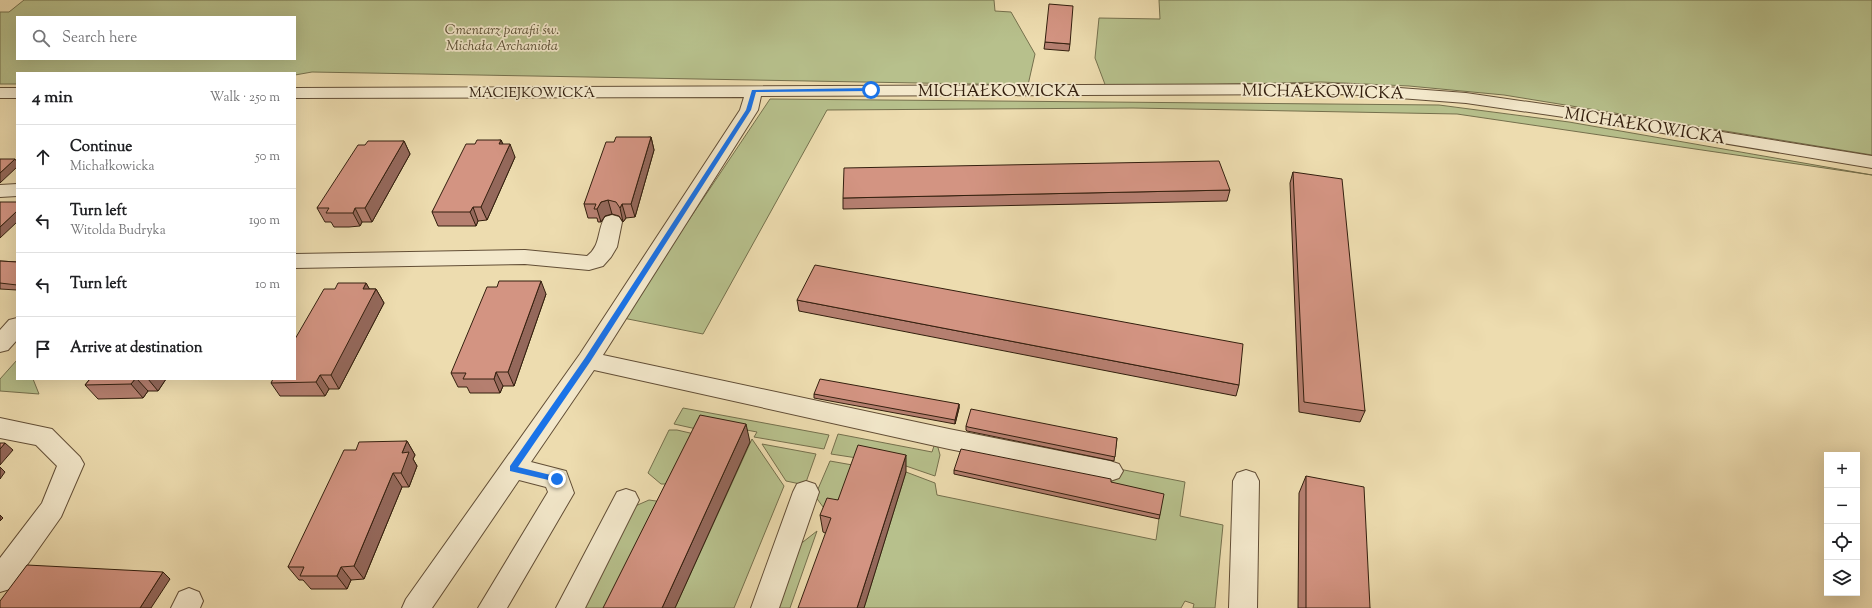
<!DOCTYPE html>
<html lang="en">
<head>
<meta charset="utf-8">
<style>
	:root { --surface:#fff; --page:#f2f2f2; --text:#202124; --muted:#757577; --line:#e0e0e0 }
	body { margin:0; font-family:"Sorts Mill Goudy",serif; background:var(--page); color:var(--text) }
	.controls { position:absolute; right:12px; bottom:12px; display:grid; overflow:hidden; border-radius:0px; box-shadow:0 4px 16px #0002 }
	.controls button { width:36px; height:36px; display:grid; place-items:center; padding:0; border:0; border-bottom:1px solid var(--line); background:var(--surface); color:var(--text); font:20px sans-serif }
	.stop { position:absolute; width:12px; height:12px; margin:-9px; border:3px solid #1a73e8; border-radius:50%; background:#fff }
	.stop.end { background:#1a73e8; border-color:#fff; box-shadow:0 1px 4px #0008 }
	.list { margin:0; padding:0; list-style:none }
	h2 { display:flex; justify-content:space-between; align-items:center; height:52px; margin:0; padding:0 16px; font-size:17px }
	h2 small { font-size:13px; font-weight:400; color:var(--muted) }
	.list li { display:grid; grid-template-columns:26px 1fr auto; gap:12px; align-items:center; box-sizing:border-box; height:64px; padding:0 16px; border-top:1px solid var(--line) }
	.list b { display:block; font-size:15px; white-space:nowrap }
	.list p { margin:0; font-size:13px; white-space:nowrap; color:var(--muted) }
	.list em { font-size:13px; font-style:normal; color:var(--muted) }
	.icon { flex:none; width:22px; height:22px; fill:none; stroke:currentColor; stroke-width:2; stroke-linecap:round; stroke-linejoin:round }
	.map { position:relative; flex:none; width:1872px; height:608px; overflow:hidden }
	.search { position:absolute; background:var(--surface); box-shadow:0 4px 16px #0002; left:16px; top:16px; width:280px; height:44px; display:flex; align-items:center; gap:10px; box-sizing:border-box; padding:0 14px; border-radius:0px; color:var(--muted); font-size:15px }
	.panel { position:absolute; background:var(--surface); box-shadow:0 4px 16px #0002; left:16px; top:72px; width:280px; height:308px; border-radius:0px }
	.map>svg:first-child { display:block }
	.green { fill:#b7c08c; stroke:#75704d; fill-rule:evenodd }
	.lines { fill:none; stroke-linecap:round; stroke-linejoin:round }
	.minor-casing { stroke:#624e36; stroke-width:2 }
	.minor { fill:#f3e8cb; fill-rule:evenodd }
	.wall { fill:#b57f70; stroke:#331f0e }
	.shaded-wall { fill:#94685b; stroke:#331f0e }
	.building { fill:#d39482; stroke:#331f0e }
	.route { fill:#1a73e8 }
	.labels { text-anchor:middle; stroke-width:3.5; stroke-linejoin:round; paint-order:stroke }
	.far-park-label { font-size:14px; font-style:italic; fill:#5b4f34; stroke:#f3e8cb }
	.far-street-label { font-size:14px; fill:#331f0e; stroke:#f3e8cb }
	.street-label { font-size:17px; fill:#331f0e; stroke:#f3e8cb }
</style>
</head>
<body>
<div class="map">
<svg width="1872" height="608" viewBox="0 0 1872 608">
	<rect width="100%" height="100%" fill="#eddcaf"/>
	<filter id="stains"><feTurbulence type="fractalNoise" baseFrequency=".005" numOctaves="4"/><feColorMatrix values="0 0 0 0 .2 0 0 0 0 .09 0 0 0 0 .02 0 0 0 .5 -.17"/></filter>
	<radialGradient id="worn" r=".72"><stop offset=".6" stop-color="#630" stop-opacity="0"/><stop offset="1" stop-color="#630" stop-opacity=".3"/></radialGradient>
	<path class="green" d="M24,0H994L995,11L1011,12L1035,54L1028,85L312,72L295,75V73H17V84H0V12H9ZM17,17H295V59H17Z
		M1159,0H1872V155L1504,95L1409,86L1321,82L1106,87L1095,58L1099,18L1160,19Z
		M770,99L1439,105L1569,122L1872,175L1457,114L1133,108L827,110L703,334L623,318Z
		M17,360V379H33L39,394L0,391V379Z
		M683,408L829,435L824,449L754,437L757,432L710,423L701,430L674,424Z
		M669,430H677L703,436L679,484H661L648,473Z
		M838,434L932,452L936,440L940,455L935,476L903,465L831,454Z
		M752,439L784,486L734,608H675Z
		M762,444L816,454L805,485L786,481Z
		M830,461L858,466L829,515L815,496Z
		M1114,468L1185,482L1180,516L1223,525L1215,608H1193L1194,604L1185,601L1181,608H864L906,472L935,483L937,495L1156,540L1162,497L1108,486Z
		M649,500L670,503L619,608H582L633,507Z
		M817,531L790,608H772L794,549Z"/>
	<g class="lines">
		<g class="minor-casing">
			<path id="minor" d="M1346,84L1466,93L1591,111L1872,156V168L1591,121L1466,103L1346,94L761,96L758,110L603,355L949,429L1110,461L1119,464L1123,471L1119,478L1110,481L949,449L594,370L531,462L566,471L574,493L507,608H478L548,492L546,487L519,480L432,608H402L406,599L580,354L740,110L744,97L295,98V88Z
				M0,88H17V98H0Z
				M17,184V196L0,197V185Z
				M612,215L619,217L622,222L617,247L611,257L603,266L589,270L525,264L295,268V254L525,250L587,256C601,246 597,230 605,217Z
				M17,318V340L8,350L0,352V330L9,320Z
				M0,418L52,429L80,457L84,464L61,517L10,589L0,592V558L42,503L57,466L36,445L0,438Z
				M1246,470L1255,473L1259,481L1257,608H1229L1233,481L1237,473Z
				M806,481L815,484L819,492L779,608H751L793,492L797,484Z
				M626,489L635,492L639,500L585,608H556L617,492Z
				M189,588L199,592L203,601L200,608H171L179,592Z"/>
		</g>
		<use href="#minor" class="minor"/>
	</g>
	<path class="wall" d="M1045,42L1070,44L1069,51L1044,49Z
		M651,137L654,150L635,217L626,218L623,222L619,216L612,214L605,216L601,222H598L597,218H588L584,204L614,142Z
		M501,140L503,144L515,157L487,220L478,221L476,226H438L432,212L475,144Z
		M404,141L410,154L372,222H362L360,226L349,227H334L331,222H325L317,208L365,145Z
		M1293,172L1365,411L1360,422L1299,412L1290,183Z
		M1230,190L1227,201L843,209V198Z
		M0,261L17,262V290L0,289Z
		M366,283L369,289H376L384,303L339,389H329L325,396H280L271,383Z
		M546,294L514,386H503L500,393H470L467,387H458L451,373Z
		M797,300L1239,385L1236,396L799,311Z
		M90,379H166L158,391H148L143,398L98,399L85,385Z
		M814,394L959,404V408L955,424L814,398Z
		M966,426L1117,438L1114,461L967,431L966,430Z
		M407,441L415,455L413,459L417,466L409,487H402L364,579L351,580L347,589H311L303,580H299L288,567L356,450Z
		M954,470L1111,482L1160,515L1159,519L954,474Z
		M906,472L825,533L823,532L820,515L838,500Z
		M1306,476L1370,608H1298L1299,493Z"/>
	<path class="shaded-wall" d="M651,137L654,150L635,217L631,204Z
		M501,140L506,153L510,144L515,157L487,220L481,207L499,144Z
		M404,141L410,154L372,222L365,208Z
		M15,159L17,162V167L0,183V173Z
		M608,200L612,214L605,216L601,222L597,209L601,202Z
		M622,204L626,218L623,222L620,208Z
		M473,207L478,221L476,226L470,212Z
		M355,208L362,222L360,226L353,213Z
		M17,211V222L0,238V227Z
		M541,281L546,294L514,386L508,372Z
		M366,283L373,295L376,289L384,303L339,389L331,375L363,289Z
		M496,372L503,386L500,393L494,379Z
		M320,375L329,389L325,396L316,382Z
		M135,379H137L148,391L143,398L131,384Z
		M148,379H166L158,391Z
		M959,404V408L955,424V420Z
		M746,424L750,442L675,608H662Z
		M407,441L415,455L413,459L417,466L409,487L401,473L402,453Z
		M5,443L13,450L0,465V449Z
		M906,455V472L864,608H857Z
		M0,467L5,472L0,479Z
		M393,473L402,487L364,579L354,566Z
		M0,515L3,518L0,521Z
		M341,567L351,580L347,589L337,576Z
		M163,572L170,579L151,608H140Z"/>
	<path class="building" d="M1049,4L1073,6L1070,44L1045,42Z
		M616,137H651L631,204H622L620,208L616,202L608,200L601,202L597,209H594L596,204H584L606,142H614Z
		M477,140H501L499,144H510L481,207H473L470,212H432L466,144H475Z
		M368,141H404L365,208H355L353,213H326L329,208H317L358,145H365Z
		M0,159H15L0,173Z
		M1219,161L1230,190L843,198L844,168Z
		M1293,172L1342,179L1365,411L1304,402Z
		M0,202H17V211L0,227Z
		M0,261L17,262V285L0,283Z
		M815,265L1243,344L1239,385L797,300Z
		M499,281H541L508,372H496L494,379H463L466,373H451L487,287H497Z
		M338,283H366L363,289H376L331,375H320L316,382L271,383L273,379H295V339L324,289H335Z
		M90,379H135L131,384L85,385Z
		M820,379L959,404L955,420L814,394Z
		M971,409L1117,438L1115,457L968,427L966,426Z
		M700,415L746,424L662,608H603Z
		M407,441L402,453L409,452L401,473H393L354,566L341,567L337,576H300L304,567H288L344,450H356L359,442Z
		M0,443H5L0,449Z
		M858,445L906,455L857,608H798L831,518L820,515L827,498L838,500Z
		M961,449L1111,479V482L1164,494L1160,515L954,470Z
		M1306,476L1364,487L1370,608H1306Z
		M27,565L163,572L140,608H0V601Z"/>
	<path class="route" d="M871,88L873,91L756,92L751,110L590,362L518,467L559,477V481L557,482L510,471V466L585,358L746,110L752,90Z"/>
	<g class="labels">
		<g class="far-park-label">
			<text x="502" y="34">Cmentarz parafii św.<tspan x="502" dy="16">Michała Archanioła</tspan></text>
		</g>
		<g class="far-street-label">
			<text x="532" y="97">MACIEJKOWICKA</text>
		</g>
		<g class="street-label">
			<text x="999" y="96">MICHAŁKOWICKA</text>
			<text transform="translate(1323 91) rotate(1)" y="6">MICHAŁKOWICKA</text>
			<text transform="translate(1645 125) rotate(9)" y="6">MICHAŁKOWICKA</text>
		</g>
	</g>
	<rect width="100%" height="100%" filter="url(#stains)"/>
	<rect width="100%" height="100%" fill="url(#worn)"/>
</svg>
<div class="controls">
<button>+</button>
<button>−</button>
<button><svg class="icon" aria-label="locate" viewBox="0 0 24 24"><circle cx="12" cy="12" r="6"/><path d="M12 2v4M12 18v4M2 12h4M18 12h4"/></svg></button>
<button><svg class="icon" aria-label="layers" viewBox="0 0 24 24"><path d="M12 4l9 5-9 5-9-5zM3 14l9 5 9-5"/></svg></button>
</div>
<div class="stop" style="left:871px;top:90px"></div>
<div class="stop end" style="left:557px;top:479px"></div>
<div class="search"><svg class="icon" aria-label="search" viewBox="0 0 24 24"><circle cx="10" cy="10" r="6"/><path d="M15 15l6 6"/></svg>Search here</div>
<section class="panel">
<h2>4 min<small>Walk · 250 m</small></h2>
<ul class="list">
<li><svg class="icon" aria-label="ahead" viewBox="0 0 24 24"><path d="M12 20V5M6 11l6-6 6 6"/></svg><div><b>Continue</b><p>Michałkowicka</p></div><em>50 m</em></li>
<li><svg class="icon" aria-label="left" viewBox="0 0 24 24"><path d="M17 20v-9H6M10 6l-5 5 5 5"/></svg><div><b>Turn left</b><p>Witolda Budryka</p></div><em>190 m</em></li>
<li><svg class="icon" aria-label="left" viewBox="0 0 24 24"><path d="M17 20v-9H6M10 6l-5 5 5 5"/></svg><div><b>Turn left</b></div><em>10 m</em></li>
<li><svg class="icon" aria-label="arrive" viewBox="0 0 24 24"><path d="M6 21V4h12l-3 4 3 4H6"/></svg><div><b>Arrive at destination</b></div></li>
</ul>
</section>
</div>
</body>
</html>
